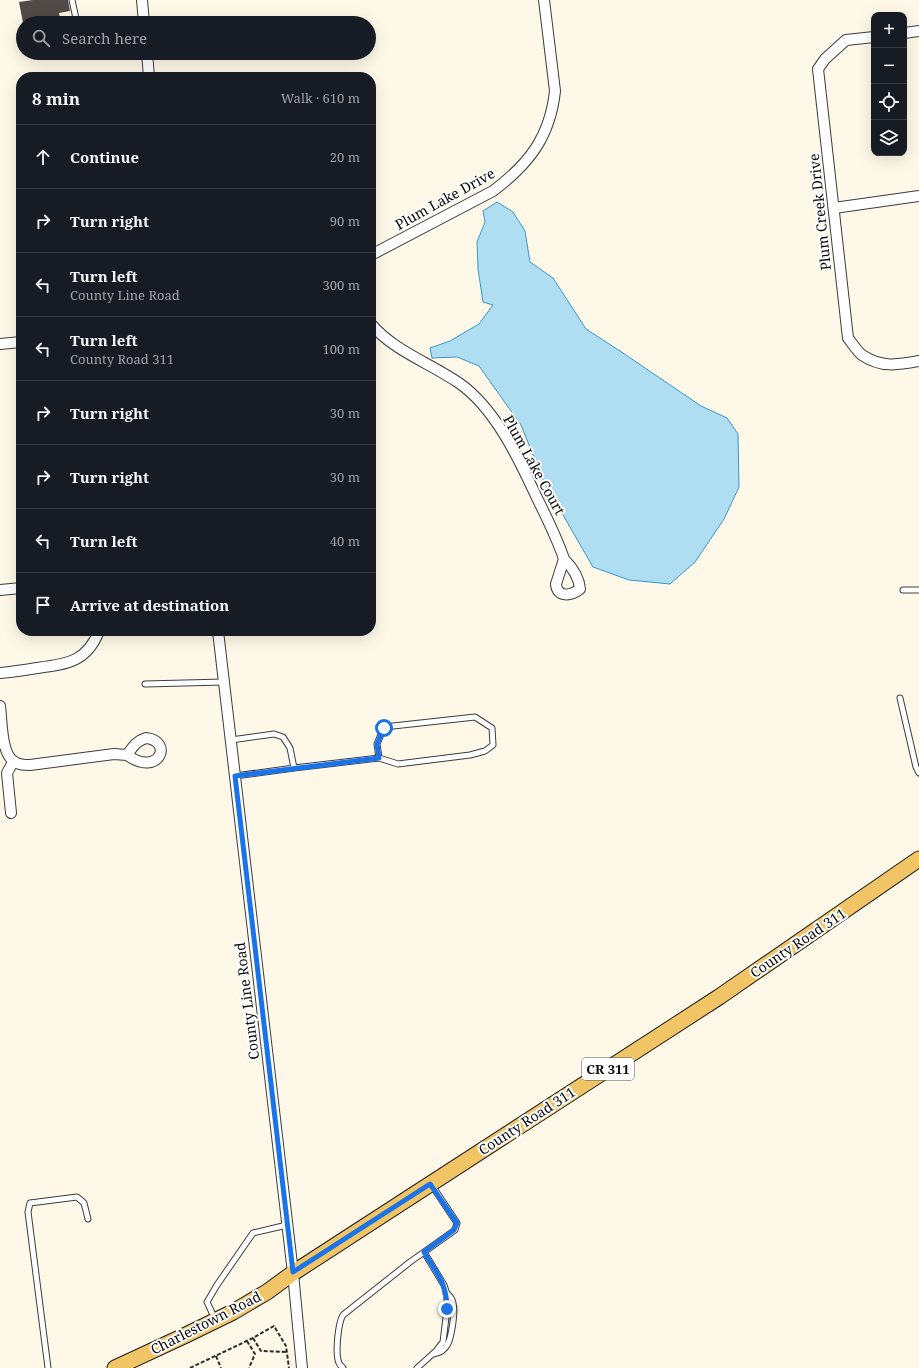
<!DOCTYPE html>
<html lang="en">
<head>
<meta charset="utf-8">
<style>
	:root { --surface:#171b24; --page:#20242c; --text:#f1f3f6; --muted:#9ea1a6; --line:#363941 }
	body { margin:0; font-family:"Noto Serif",serif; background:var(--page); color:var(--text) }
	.controls { position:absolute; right:12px; top:12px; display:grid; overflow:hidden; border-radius:8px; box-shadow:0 4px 16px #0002 }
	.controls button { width:36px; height:36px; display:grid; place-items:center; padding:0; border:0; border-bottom:1px solid var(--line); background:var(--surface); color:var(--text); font:20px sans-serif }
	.stop { position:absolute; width:12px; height:12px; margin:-9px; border:3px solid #1a73e8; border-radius:50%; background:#fff }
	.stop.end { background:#1a73e8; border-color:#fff; box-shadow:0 1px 4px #0008 }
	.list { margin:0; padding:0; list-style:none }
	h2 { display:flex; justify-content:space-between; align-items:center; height:52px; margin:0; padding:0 16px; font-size:17px }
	h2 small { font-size:13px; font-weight:400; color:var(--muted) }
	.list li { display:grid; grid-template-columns:26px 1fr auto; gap:12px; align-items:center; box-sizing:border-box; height:64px; padding:0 16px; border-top:1px solid var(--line) }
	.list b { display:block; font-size:15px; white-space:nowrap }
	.list p { margin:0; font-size:13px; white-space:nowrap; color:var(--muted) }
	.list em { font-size:13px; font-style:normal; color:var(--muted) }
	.icon { flex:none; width:22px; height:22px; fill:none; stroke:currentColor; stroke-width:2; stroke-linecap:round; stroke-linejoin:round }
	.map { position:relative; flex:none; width:919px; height:1368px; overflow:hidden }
	.search { position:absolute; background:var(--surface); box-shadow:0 4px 16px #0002; left:16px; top:16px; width:360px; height:44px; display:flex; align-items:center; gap:10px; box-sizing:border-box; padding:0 14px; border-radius:22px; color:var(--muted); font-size:15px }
	.panel { position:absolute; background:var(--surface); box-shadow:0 4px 16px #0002; left:16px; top:72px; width:360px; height:564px; border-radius:16px }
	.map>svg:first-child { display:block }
	.water { fill:#afdef2; stroke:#3b97c4 }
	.building { fill:#514a47 }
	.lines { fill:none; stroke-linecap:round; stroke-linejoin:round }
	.lane-casing { stroke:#3d3d3d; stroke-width:7 }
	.street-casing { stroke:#3d3d3d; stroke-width:12 }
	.primary-casing { stroke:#1b1b1b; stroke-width:17 }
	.path { stroke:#2c2c2c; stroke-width:2; stroke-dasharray:4 2; stroke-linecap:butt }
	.lane { stroke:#fff; stroke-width:5 }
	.street { stroke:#fff; stroke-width:10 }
	.primary { stroke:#f1c565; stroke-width:15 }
	.route { stroke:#1a73e8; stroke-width:5 }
	.labels { text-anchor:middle; stroke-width:4; stroke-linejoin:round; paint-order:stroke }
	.shield { fill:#fff; stroke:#545454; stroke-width:1 }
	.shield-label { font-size:13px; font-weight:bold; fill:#0a0a0a }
	.street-label { font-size:14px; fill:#0a0a0a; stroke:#fff }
</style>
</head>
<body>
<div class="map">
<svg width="919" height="1368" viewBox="0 0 919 1368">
	<rect width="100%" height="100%" fill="#fef8e8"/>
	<path class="water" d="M497,202L513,212L525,231L530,262L553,278L586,329L623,353L701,406L727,418L738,434L739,487L724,519L695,562L670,584L629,580L593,567L544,482L521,425L479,366L457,357L432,358L430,348L450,341L479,324L493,305L483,302L478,269L477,242L485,222L483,211Z"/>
	<path class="building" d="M33,0H68L70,11L59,13L61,23H23L19,2Z"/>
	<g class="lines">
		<g class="lane-casing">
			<path id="lane" d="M72,0L77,23
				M903,590H919
				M145,684L224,682
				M900,698L916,767L919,773
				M231,740L274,734L283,737L290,748L294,768L235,776
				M294,768L379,758L377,744L384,727L475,717L492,728L493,745L485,751L470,755L398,764L379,758
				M215,1319L207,1302L217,1285L253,1233L287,1225
				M433,1354C450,1352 451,1335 453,1322C454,1315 455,1307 452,1300C451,1297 449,1295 446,1293
				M48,1368L28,1212L30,1203L77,1197L84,1203L88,1219
				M343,1368C342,1367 339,1364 339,1363C335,1354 338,1323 343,1315L410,1262L455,1230L457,1223L431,1184
				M417,1368L436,1351L443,1342L447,1309V1294L444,1285L424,1252"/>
		</g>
		<g class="street-casing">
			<path id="street" d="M142,0L144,23
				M904,33L919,31
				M874,37L846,40L825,59L818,69L848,338C852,343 857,351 862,355C881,368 898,365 919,361
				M147,53L149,77
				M834,208L919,196
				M371,255L493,191C529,164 550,137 555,91L544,0
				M371,324C394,351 430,363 459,383C495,408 519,459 537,498C547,518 557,538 564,559
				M0,344L21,342
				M564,559C573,568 579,577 580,589C571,596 557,598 556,584Z
				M0,590L21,588
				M218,631L293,1273L302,1368
				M0,673C12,672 25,670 37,668C67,664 87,662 99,631
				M0,706C2,721 1,755 15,762C19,765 24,765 30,765L114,754L127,755
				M146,738C174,741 159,778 127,755C133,747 136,741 146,738Z
				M11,813L7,773L13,762"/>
		</g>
		<g class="primary-casing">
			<path id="primary" d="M115,1368L186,1335L233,1312L267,1292L293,1273L719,997L919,859"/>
		</g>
		<path class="path" d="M253,1338L261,1351L286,1352
			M247,1341L255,1354L249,1368
			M216,1356L221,1368
			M190,1368L253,1338L274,1326L286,1346L289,1368"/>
		<use href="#lane" class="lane"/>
		<use href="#street" class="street"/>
		<use href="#primary" class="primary"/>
	</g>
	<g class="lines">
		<path class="route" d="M384,728L377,744L379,758L235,776L293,1272L430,1184L457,1223L454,1230L424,1252C437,1274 447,1283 447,1309"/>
	</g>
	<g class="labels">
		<rect class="shield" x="582" y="1058" width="52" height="22" rx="3"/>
		<g class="shield-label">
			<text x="608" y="1074">CR 311</text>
		</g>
		<g class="street-label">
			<text transform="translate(445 199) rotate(-29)" y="5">Plum Lake Drive</text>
			<text transform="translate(820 212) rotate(-96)" y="5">Plum Creek Drive</text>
			<text transform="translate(534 465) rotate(61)" y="5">Plum Lake Court</text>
			<text transform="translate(798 943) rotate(-34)" y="5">County Road 311</text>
			<text transform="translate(247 1001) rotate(-97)" y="5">County Line Road</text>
			<text transform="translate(527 1121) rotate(-33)" y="5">County Road 311</text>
			<text transform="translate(206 1323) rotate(-27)" y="5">Charlestown Road</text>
		</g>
	</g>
</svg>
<div class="controls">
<button>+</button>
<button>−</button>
<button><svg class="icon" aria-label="locate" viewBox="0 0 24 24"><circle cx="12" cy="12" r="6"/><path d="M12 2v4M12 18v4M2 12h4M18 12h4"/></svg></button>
<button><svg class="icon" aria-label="layers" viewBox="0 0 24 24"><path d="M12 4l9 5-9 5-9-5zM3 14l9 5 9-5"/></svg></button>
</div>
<div class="stop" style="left:384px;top:728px"></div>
<div class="stop end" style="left:447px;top:1309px"></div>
<div class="search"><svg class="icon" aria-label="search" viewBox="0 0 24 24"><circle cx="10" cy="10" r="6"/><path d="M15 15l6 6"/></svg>Search here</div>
<section class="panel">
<h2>8 min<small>Walk · 610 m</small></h2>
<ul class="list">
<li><svg class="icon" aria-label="ahead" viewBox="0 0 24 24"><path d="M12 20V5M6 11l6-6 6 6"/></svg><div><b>Continue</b></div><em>20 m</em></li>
<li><svg class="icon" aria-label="right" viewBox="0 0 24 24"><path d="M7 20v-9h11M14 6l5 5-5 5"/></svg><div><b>Turn right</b></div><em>90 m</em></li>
<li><svg class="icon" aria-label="left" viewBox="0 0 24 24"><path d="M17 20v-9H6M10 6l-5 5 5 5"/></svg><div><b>Turn left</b><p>County Line Road</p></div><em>300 m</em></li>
<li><svg class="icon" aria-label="left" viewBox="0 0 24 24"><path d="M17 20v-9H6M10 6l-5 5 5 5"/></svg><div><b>Turn left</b><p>County Road 311</p></div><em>100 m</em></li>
<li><svg class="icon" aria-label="right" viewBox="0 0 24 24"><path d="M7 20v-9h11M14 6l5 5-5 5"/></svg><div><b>Turn right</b></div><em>30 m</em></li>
<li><svg class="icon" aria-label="right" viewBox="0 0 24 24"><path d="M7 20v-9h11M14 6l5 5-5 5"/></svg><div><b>Turn right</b></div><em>30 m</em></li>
<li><svg class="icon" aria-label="left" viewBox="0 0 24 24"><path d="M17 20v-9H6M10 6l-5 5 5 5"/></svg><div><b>Turn left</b></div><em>40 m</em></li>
<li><svg class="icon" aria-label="arrive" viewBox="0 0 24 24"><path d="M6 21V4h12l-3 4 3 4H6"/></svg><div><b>Arrive at destination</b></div></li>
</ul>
</section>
</div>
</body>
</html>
